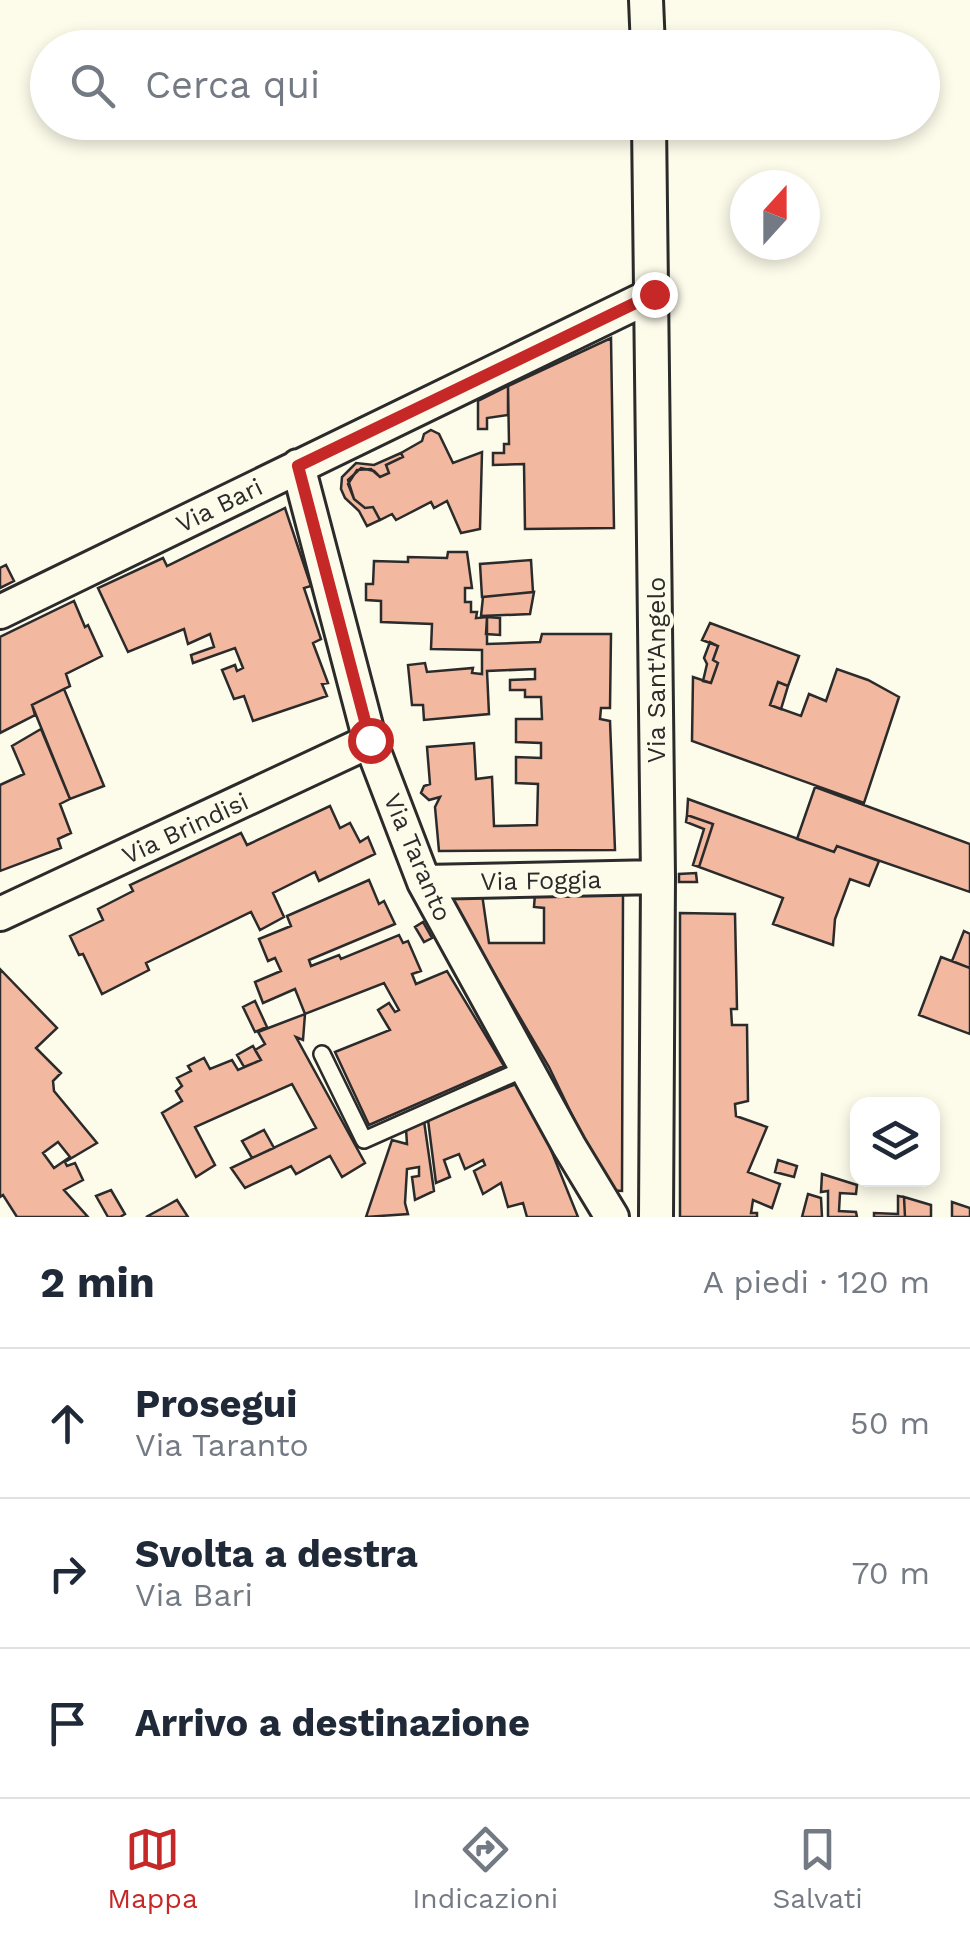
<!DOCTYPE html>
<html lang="it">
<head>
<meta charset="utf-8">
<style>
	:root { --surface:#fff; --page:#f2f2f3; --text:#1f2937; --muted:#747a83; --line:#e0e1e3; --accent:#c62828 }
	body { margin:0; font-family:"Work Sans",sans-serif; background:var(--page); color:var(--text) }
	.controls { position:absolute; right:30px; bottom:30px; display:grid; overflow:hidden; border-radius:20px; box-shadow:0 5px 15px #0003 }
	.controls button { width:90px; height:90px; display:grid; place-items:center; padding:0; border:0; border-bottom:2px solid var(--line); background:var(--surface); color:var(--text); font:50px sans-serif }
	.compass { position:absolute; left:730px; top:170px; width:90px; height:90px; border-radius:50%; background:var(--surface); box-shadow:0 5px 15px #0003; rotate:21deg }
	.stop { position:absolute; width:30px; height:30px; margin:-22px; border:8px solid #c62828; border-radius:50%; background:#fff }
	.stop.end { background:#c62828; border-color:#fff; box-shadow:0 2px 10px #0008 }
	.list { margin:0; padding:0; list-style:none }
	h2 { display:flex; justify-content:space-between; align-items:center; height:130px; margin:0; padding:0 40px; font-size:42px }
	h2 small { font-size:32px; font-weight:400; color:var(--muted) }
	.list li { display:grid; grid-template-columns:65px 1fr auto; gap:30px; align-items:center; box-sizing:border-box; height:150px; padding:0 40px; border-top:2px solid var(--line) }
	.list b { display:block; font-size:38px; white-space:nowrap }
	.list p { margin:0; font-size:32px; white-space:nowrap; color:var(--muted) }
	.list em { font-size:32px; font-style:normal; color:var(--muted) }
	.icon { flex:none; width:55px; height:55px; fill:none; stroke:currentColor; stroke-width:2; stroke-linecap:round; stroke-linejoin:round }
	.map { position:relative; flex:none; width:970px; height:1217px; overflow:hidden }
	.search { position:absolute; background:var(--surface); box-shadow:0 5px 15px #0003; left:30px; right:30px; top:30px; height:110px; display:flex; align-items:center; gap:25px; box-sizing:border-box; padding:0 35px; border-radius:55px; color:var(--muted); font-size:38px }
	.sheet { height:580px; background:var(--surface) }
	nav { display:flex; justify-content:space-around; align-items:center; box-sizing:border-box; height:140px; border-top:2px solid var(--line); background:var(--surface); font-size:28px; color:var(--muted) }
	nav a { display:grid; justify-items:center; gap:5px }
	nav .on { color:var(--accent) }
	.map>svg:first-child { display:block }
	.building { fill:#f2b8a0; stroke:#2b2b2b; stroke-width:2.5; fill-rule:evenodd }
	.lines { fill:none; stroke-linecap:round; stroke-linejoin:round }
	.service-casing { stroke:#2b2b2b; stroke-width:20 }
	.minor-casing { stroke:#2b2b2b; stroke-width:38 }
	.service { stroke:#fdfbea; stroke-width:15 }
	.minor { stroke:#fdfbea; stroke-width:32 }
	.route { stroke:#c62828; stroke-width:12 }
	.labels { text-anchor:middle; stroke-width:8; stroke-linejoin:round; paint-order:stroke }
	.street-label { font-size:25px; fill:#2b2b2b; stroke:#fdfbea }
</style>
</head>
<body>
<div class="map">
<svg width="970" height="1217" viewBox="0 0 970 1217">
	<rect width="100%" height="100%" fill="#fdfbea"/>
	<path class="building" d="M611,338L614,528L525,529L524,464L493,465V453H504V444H509L508,386Z
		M508,386V415L487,418V429H478V401Z
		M431,430L439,434L453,463L482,452L480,529L461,533L447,501L434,508L431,502L396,520L392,514L380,520L373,507L365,508L354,499L348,484L357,470L371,469L380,477L389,473L386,465L403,457L401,453L422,441L424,434Z
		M401,453L403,457L386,465L389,473L380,477L374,471L361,468L348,480L354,499L365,508L373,507L380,520L367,526L359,511L345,498L341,489L342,477L356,463L374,465Z
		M285,508L311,586L304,588L321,639L313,643L328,683L322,684L327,696L253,721L244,696L234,699L222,670L235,665L237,671L243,668L235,648L193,663L191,655L214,647L210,634L188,644L184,629L128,652L98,588L163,558L167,566Z
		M448,552H467L472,588H465V602H471V612H477L476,618L487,617V644L540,642L542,634H611L610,708H601L600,719L610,721L615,850L439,851L435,807L440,797L429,800L421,793L424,786L430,784L427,747L474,743L476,779L492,777L494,826L537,825L538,784L516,783V757L541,758V743L516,742V719H542L541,697H525V690H510V680L535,679V669L487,671L489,714L424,720L423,705H412L408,665L425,663L427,672L473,668L472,673L482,674V650L431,649L432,624L381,622V601L366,600V584H373L374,561L408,562V557L447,558Z
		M531,560L533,592L482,597L480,564Z
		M6,565L14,581L0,588V568Z
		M534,592L530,614L481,616L483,597Z
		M74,601L85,627L88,625L102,656L66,674L70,686L32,705L35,715L0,733V637Z
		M487,617L500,618V635L486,634Z
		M710,623L799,656L788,686L778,682L770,705L801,716L809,694L826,701L837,669L868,680L899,697L864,803L692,741L693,677L711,683L718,663L713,660L718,646L702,640Z
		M710,642L718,646L713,660L718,663L711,683L703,681L707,664L704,658Z
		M778,682L788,686L781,709L770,705Z
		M64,689L104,786L70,799L32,705Z
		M41,729L70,799L60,804L71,833L58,839L61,848L0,871V785L24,774L12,746Z
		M815,787L970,844V892L837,846L834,852L797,839Z
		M688,799L834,852L837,846L879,861L869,886L850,879L835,919L833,945L773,924L783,898L699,867L713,824L687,815Z
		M330,806L340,828L350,823L360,842L368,837L375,854L319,881L315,872L273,893L284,917L260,930L251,912L146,963L149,970L102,994L83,954L79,955L70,936L103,920L98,909L133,891L130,885L241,833L247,845Z
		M687,815L713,824L699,867L693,865L704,829L686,822Z
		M696,873L697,882H679V874Z
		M369,880L379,904L384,901L395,924L309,960L311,966L339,955L341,959L399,935L403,943L408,941L421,971L412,974L416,984L447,971L504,1066L369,1125L335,1052L390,1030L378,1010L389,1003L395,1012L399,1010L384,983L305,1014L295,989L263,1003L255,982L281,971L275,958L268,961L259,939L291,926L287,916Z
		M447,893L482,894L489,943H544V908L534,907L535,894H623L622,1191L608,1190L549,1067Z
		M680,913L735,914L737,1009H731L732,1025H747L748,1101L735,1104L736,1116L767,1127L748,1172L780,1184L772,1208L753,1200L751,1213H757V1217H680Z
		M423,922L432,938L424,942L415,927Z
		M964,931L970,934V968L952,961Z
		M941,957L970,968V1034L919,1015Z
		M0,969L57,1028L36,1048L61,1073L53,1081L54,1091L97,1143L65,1162L67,1166L75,1163L83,1180L64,1190L88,1217H17L3,1195L0,1197ZM58,1142L70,1157L54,1168L43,1153Z
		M255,1001L267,1027L255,1032L243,1007Z
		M305,1014L303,1040L296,1037L365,1163L342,1177L330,1156L296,1174L291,1166L245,1188L231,1168L316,1128L292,1084L195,1127L215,1165L196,1177L162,1113L182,1101L176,1091L182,1086L177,1078L191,1071L188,1066L204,1058L210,1069L232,1060L238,1070L261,1060L255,1050L265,1044L258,1032Z
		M253,1046L261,1060L244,1067L237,1055Z
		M516,1084L543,1130L578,1217H527L523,1203L508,1207L501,1183L483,1194L474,1171L485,1165L483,1160L465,1169L459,1154L444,1160L450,1177L436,1183L428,1120Z
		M424,1121L434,1191L415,1200L412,1177L419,1176V1167L407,1169L405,1203L408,1214L366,1217L392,1140L407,1144L406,1129Z
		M264,1130L274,1148L252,1158L242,1141Z
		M778,1160L797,1166L794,1177L775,1172Z
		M822,1174L857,1185L856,1194L840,1193L839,1211L856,1212L857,1217H828V1191L821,1192Z
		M111,1190L125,1214L120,1217H108L96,1196Z
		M808,1194L821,1198L822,1217H802Z
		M898,1196L904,1197L905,1217H874V1213L898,1214Z
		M904,1197L931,1205V1217H905Z
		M177,1200L188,1217H146L168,1205Z
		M952,1202L970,1208V1217H952Z"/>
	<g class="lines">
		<g class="service-casing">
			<path id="service" d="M322,1054L364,1140L526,1068"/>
		</g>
		<g class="minor-casing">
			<path id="minor" d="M646,0L648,48
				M649,122L658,877L656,1217
				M298,466L370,741L424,882L569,1146L612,1217
				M0,612L654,294
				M424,882L658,877
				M0,914L370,741"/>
		</g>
		<use href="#service" class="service"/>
		<use href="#minor" class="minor"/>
	</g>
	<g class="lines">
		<path class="route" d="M370,740L298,466L654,294"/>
	</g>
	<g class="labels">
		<g class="street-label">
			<text transform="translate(219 505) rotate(-26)" y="9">Via Bari</text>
			<text transform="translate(656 670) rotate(-90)" y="9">Via Sant'Angelo</text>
			<text transform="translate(185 828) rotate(-25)" y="9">Via Brindisi</text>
			<text transform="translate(418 857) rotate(67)" y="9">Via Taranto</text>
			<text transform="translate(541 880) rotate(-1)" y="9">Via Foggia</text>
		</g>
	</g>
</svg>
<div class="controls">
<button><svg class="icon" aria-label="layers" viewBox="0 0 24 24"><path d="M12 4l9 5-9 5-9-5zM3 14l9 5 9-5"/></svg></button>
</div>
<svg class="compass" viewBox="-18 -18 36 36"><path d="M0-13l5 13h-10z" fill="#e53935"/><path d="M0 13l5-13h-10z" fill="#747a83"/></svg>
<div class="stop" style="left:370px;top:740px"></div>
<div class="stop end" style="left:654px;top:294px"></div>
<div class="search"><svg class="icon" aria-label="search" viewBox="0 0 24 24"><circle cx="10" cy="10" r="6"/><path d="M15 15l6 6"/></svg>Cerca qui</div>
</div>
<section class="sheet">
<h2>2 min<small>A piedi · 120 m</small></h2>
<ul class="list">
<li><svg class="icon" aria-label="ahead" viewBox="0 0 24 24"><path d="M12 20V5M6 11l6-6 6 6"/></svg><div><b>Prosegui</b><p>Via Taranto</p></div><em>50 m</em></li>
<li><svg class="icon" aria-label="right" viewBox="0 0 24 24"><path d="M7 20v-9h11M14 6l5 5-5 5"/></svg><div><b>Svolta a destra</b><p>Via Bari</p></div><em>70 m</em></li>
<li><svg class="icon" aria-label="arrive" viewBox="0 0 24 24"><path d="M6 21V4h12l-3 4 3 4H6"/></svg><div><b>Arrivo a destinazione</b></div></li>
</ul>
</section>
<nav>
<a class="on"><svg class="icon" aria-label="map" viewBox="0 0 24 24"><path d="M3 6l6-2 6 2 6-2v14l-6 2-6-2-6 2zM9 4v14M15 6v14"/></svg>Mappa</a>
<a><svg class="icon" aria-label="directions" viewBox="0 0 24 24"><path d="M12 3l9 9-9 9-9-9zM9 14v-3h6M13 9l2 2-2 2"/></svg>Indicazioni</a>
<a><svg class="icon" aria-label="saved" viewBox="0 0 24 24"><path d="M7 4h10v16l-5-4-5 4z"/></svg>Salvati</a>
</nav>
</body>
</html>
